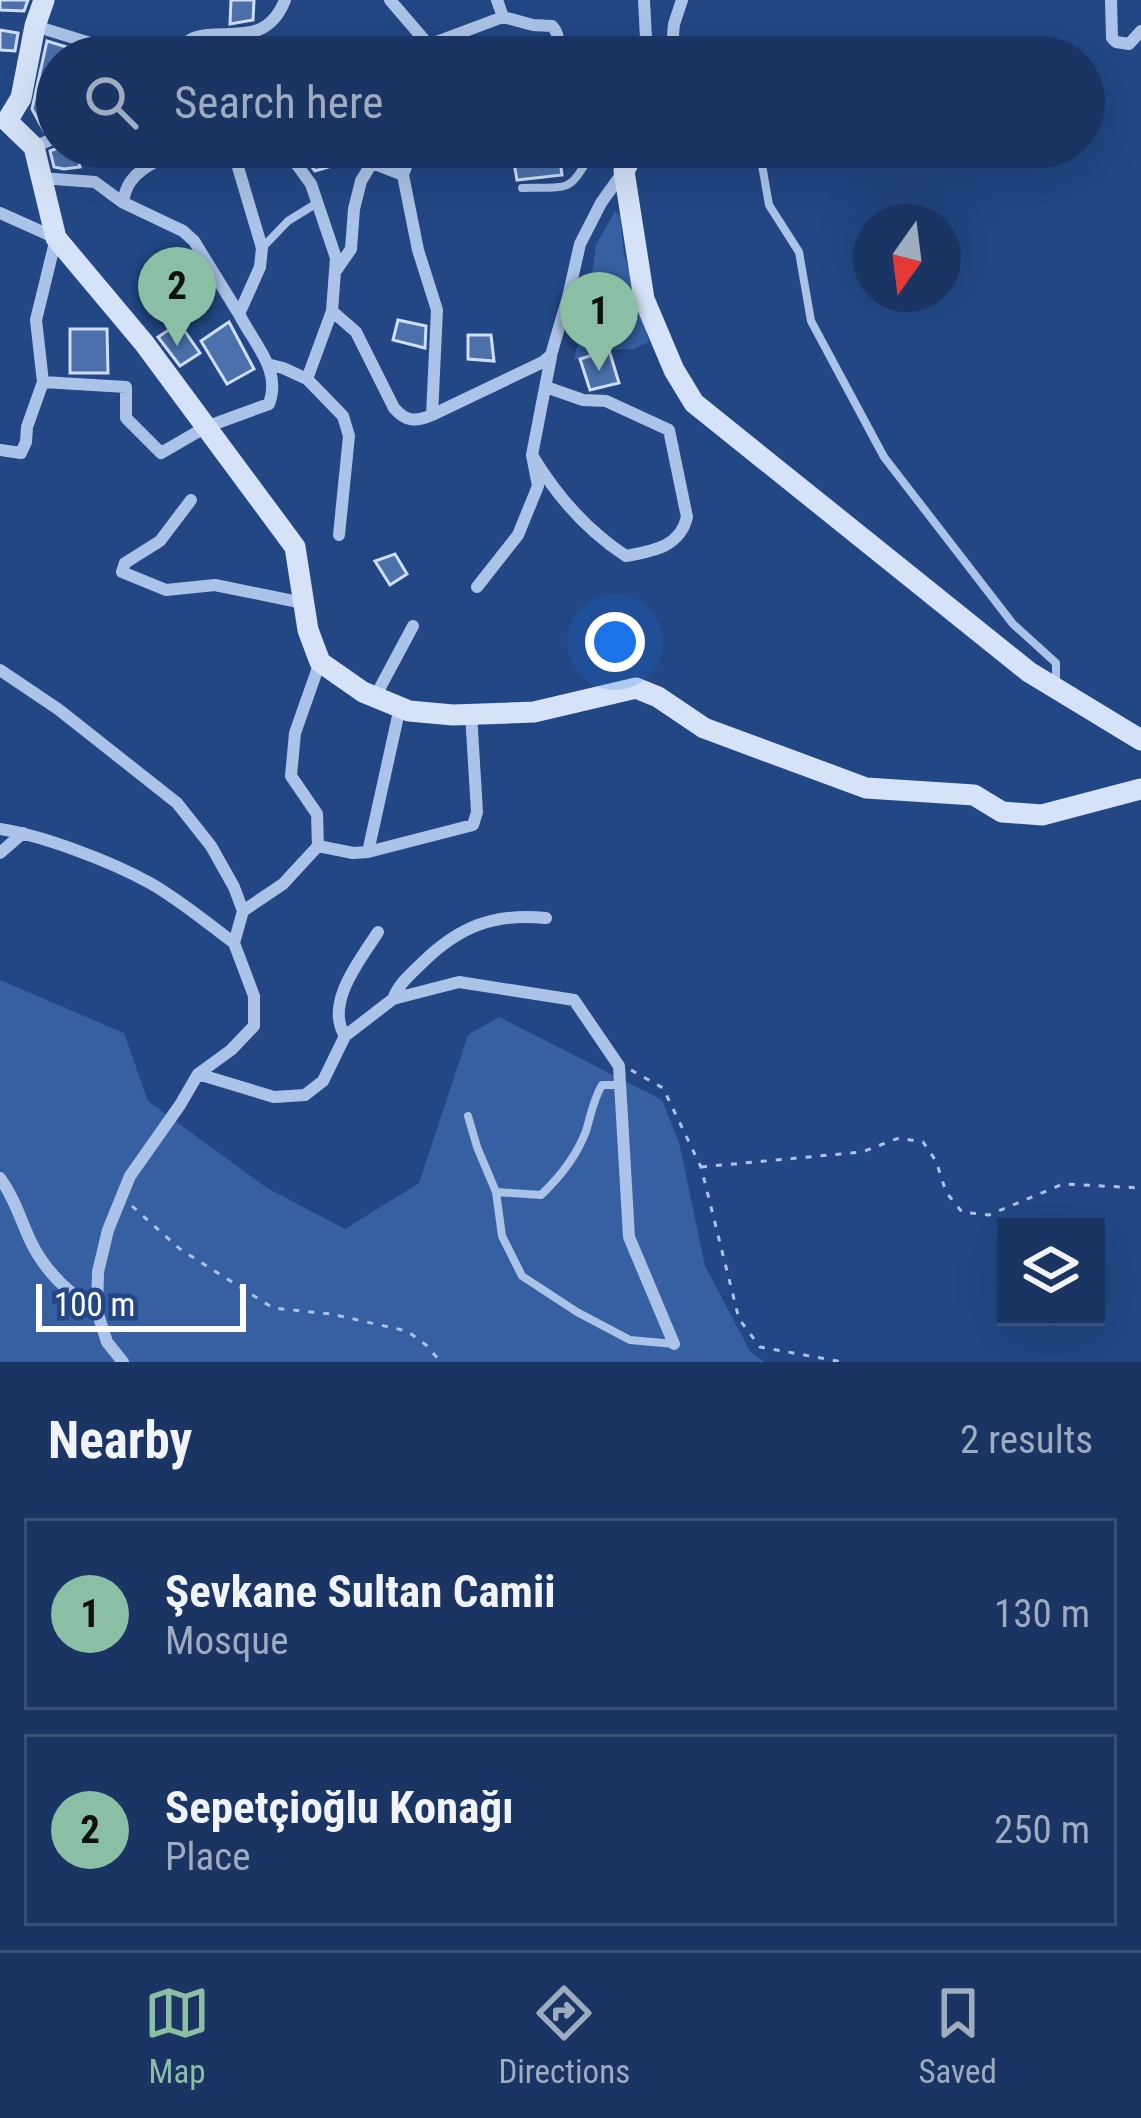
<!DOCTYPE html>
<html lang="en">
<head>
<meta charset="utf-8">
<style>
	:root { --surface:#1a3563; --page:#233d69; --text:#f1f3f6; --muted:#9fabbe; --line:#385078; --accent:#8abfa5 }
	body { margin:0; font-family:"Roboto Condensed",sans-serif; background:var(--page); color:var(--text) }
	.controls { position:absolute; right:36px; bottom:36px; display:grid; overflow:hidden; border-radius:0px; box-shadow:0 12px 48px #0002 }
	.controls button { width:108px; height:108px; display:grid; place-items:center; padding:0; border:0; border-bottom:3px solid var(--line); background:var(--surface); color:var(--text); font:60px sans-serif }
	.compass { position:absolute; left:853px; top:204px; width:108px; height:108px; border-radius:50%; background:var(--surface); box-shadow:0 12px 48px #0002; rotate:194deg }
	.scale { position:absolute; left:36px; bottom:30px; width:210px; box-sizing:border-box; padding-left:12px; border:6px solid #fff; border-top:0; font-size:33px; line-height:42px; white-space:nowrap; color:#fff; -webkit-text-stroke:9px #224784; paint-order:stroke }
	.you { position:absolute; left:615px; top:642px; width:42px; height:42px; margin:-30px; border:9px solid #fff; border-radius:50%; background:#1a73e8; box-shadow:0 0 0 18px #1a73e833 }
	.badge { display:grid; place-items:center; width:78px; height:78px; border-radius:50%; background:var(--accent); color:#111; font-size:39px; font-weight:700 }
	.pin { position:absolute; translate:-50% -99px; filter:drop-shadow(0 3px 6px #0008) }
	.pin::after { content:''; position:absolute; top:63px; width:42px; height:36px; background:inherit; clip-path:polygon(0 0,100% 0,50% 100%) }
	.list { margin:0; padding:0; list-style:none }
	h2 { display:flex; justify-content:space-between; align-items:center; height:156px; margin:0; padding:0 48px; font-size:51px }
	h2 small { font-size:39px; font-weight:400; color:var(--muted) }
	.list li { display:grid; grid-template-columns:78px 1fr auto; gap:36px; align-items:center; box-sizing:border-box; height:192px; margin:0 24px 24px; padding:0 24px; border:3px solid var(--line); border-radius:0px }
	.list b { display:block; font-size:45px; white-space:nowrap }
	.list p { margin:0; font-size:39px; white-space:nowrap; color:var(--muted) }
	.list em { font-size:39px; font-style:normal; color:var(--muted) }
	.icon { flex:none; width:66px; height:66px; fill:none; stroke:currentColor; stroke-width:2; stroke-linecap:round; stroke-linejoin:round }
	.map { position:relative; flex:none; width:1141px; height:1362px; overflow:hidden }
	.search { position:absolute; background:var(--surface); box-shadow:0 12px 48px #0002; left:36px; right:36px; top:36px; height:132px; display:flex; align-items:center; gap:30px; box-sizing:border-box; padding:0 42px; border-radius:66px; color:var(--muted); font-size:45px }
	.sheet { height:588px; background:var(--surface) }
	nav { display:flex; justify-content:space-around; align-items:center; box-sizing:border-box; height:168px; border-top:3px solid var(--line); background:var(--surface); font-size:33px; color:var(--muted) }
	nav a { display:grid; justify-items:center; gap:6px }
	nav .on { color:var(--accent) }
	.map>svg:first-child { display:block }
	.green { fill:#3660a1 }
	.building { fill:#4b70ac; stroke:#cfdef6; stroke-width:3 }
	.lines { fill:none; stroke-linecap:round; stroke-linejoin:round }
	.path { stroke:#abc3e8; stroke-width:3; stroke-dasharray:6 9; stroke-linecap:butt }
	.service { stroke:#abc3e8; stroke-width:8 }
	.minor { stroke:#abc3e8; stroke-width:12 }
	.secondary { stroke:#d5e2f7; stroke-width:21 }
</style>
</head>
<body>
<div class="map">
<svg width="1141" height="1362" viewBox="0 0 1141 1362">
	<rect width="100%" height="100%" fill="#224784"/>
	<path class="green" d="M615,211L620,216L624,254L649,342L633,349L609,350L574,360L588,303L596,245Z
		M0,980L124,1033L148,1101L267,1188L345,1229L419,1183L468,1035L499,1017L662,1100L679,1142L705,1266L750,1351L764,1362H0Z"/>
	<path class="building" d="M0,0H28L24,11L0,10Z
		M231,0H254L253,20L230,24Z
		M0,30L18,33L15,51L0,50Z
		M47,41L99,57H57V96L53,109L57,117V127L44,131L32,109Z
		M60,147H76L80,167L64,169L54,167L50,151Z
		M303,147H329L335,165L315,171L304,157Z
		M521,147H558L562,175L517,180L513,157L522,155Z
		M398,320L426,326L425,348L393,340Z
		M229,322L254,369L227,384L201,341Z
		M179,323L200,353L180,366L158,337Z
		M70,329H107L108,373H70Z
		M468,335H491L494,361L468,359Z
		M609,350L619,383L590,390L580,359Z
		M395,554L407,574L390,585L375,561Z"/>
	<g class="lines">
		<path class="path" d="M631,1070L663,1088L701,1167L739,1319L760,1347L843,1362
			M701,1167L862,1152L899,1138L923,1142L936,1161L946,1192L962,1212L989,1215L1063,1184L1141,1188
			M132,1206L180,1249L273,1308L331,1314L407,1331L426,1345L441,1362"/>
		<path class="service" d="M764,147L762,165L769,205L799,252L811,321L884,457L1013,624L1056,663V683
			M522,188C577,187 567,192 596,147
			M263,247L288,221L317,203
			M468,1116L477,1147L496,1192L502,1236L522,1276L577,1312L630,1340L674,1344
			M497,1192L541,1195C559,1178 577,1155 586,1131C591,1115 593,1100 602,1085H619"/>
		<path class="minor" d="M390,0L439,57
			M497,0L503,17L533,25L552,26C559,34 559,39 554,48L510,57
			M644,0L647,57
			M1111,0L1112,38L1116,42L1129,44L1141,31
			M35,26L100,46L123,57
			M428,45L503,17
			M177,57C196,8 260,64 285,0
			M671,57L674,24L682,0
			M34,147L57,137
			M284,147L311,184L336,258L332,311L356,332L394,408C406,422 416,422 432,415L543,362L551,355L568,297L580,244L601,203L623,172
			M372,163L403,175L418,250L437,310L432,415
			M403,175L413,147
			M41,178L95,182L122,202L183,231L194,241L239,314
			M122,202C125,195 126,187 131,181C142,165 163,161 176,147
			M0,213L56,238L36,320L43,382L27,427L26,442L21,453L0,450
			M335,272L351,249L354,209L361,181L372,163L371,147
			M271,365L283,368L307,379L343,416L349,436L339,535
			M307,379L332,311
			M43,382L126,387V418L161,453L206,427L269,404C282,370 254,344 239,314L260,267L262,248L232,147
			M532,455C556,495 586,530 626,556C653,551 680,547 687,517L669,430L606,401L583,400L546,387
			M191,500L160,541L125,563L122,572L166,590L215,585L303,603
			M477,587L518,535L538,486L532,455L551,357
			M0,670L58,709L177,803L211,846L234,887L243,911L234,943L254,996V1026L231,1050L198,1074L180,1105L130,1176L108,1230L98,1272L97,1311L107,1342L123,1362
			M375,697L413,626
			M0,829C44,836 110,861 150,883C180,900 207,923 234,943
			M318,846L353,853L368,852L473,825L477,812L471,714
			M368,852L400,707
			M0,853L23,833
			M243,911L283,884L318,846L317,814L291,776L295,733L320,662
			M393,999C399,983 411,974 423,962C460,926 494,913 546,918
			M345,1036C324,1003 361,959 378,932
			M198,1074L274,1097L305,1095L323,1081L345,1036L393,999L459,982L574,1000L619,1066L629,1237L674,1344
			M0,1178C14,1197 20,1218 30,1240C44,1270 69,1294 97,1311"/>
		<path class="secondary" d="M44,0L35,26L21,98L7,121L34,147L56,238L144,343L295,547L308,630L320,662L363,692L409,711L453,715L534,712L636,688L658,697L704,728L866,788L974,795L1002,812L1042,815L1141,789
			M637,147L624,171L644,299L674,370L694,403L1029,672L1141,740"/>
	</g>
</svg>
<div class="controls">
<button><svg class="icon" aria-label="layers" viewBox="0 0 24 24"><path d="M12 4l9 5-9 5-9-5zM3 14l9 5 9-5"/></svg></button>
</div>
<svg class="compass" viewBox="-18 -18 36 36"><path d="M0-13l5 13h-10z" fill="#e53935"/><path d="M0 13l5-13h-10z" fill="#9fabbe"/></svg>
<div class="scale">100 m</div>
<div class="you"></div>
<div class="pin badge" style="left:599px;top:371px">1</div>
<div class="pin badge" style="left:177px;top:346px">2</div>
<div class="search"><svg class="icon" aria-label="search" viewBox="0 0 24 24"><circle cx="10" cy="10" r="6"/><path d="M15 15l6 6"/></svg>Search here</div>
</div>
<section class="sheet">
<h2>Nearby<small>2 results</small></h2>
<ul class="list">
<li><span class="badge">1</span><div><b>Şevkane Sultan Camii</b><p>Mosque</p></div><em>130 m</em></li>
<li><span class="badge">2</span><div><b>Sepetçioğlu Konağı</b><p>Place</p></div><em>250 m</em></li>
</ul>
</section>
<nav>
<a class="on"><svg class="icon" aria-label="map" viewBox="0 0 24 24"><path d="M3 6l6-2 6 2 6-2v14l-6 2-6-2-6 2zM9 4v14M15 6v14"/></svg>Map</a>
<a><svg class="icon" aria-label="directions" viewBox="0 0 24 24"><path d="M12 3l9 9-9 9-9-9zM9 14v-3h6M13 9l2 2-2 2"/></svg>Directions</a>
<a><svg class="icon" aria-label="saved" viewBox="0 0 24 24"><path d="M7 4h10v16l-5-4-5 4z"/></svg>Saved</a>
</nav>
</body>
</html>
